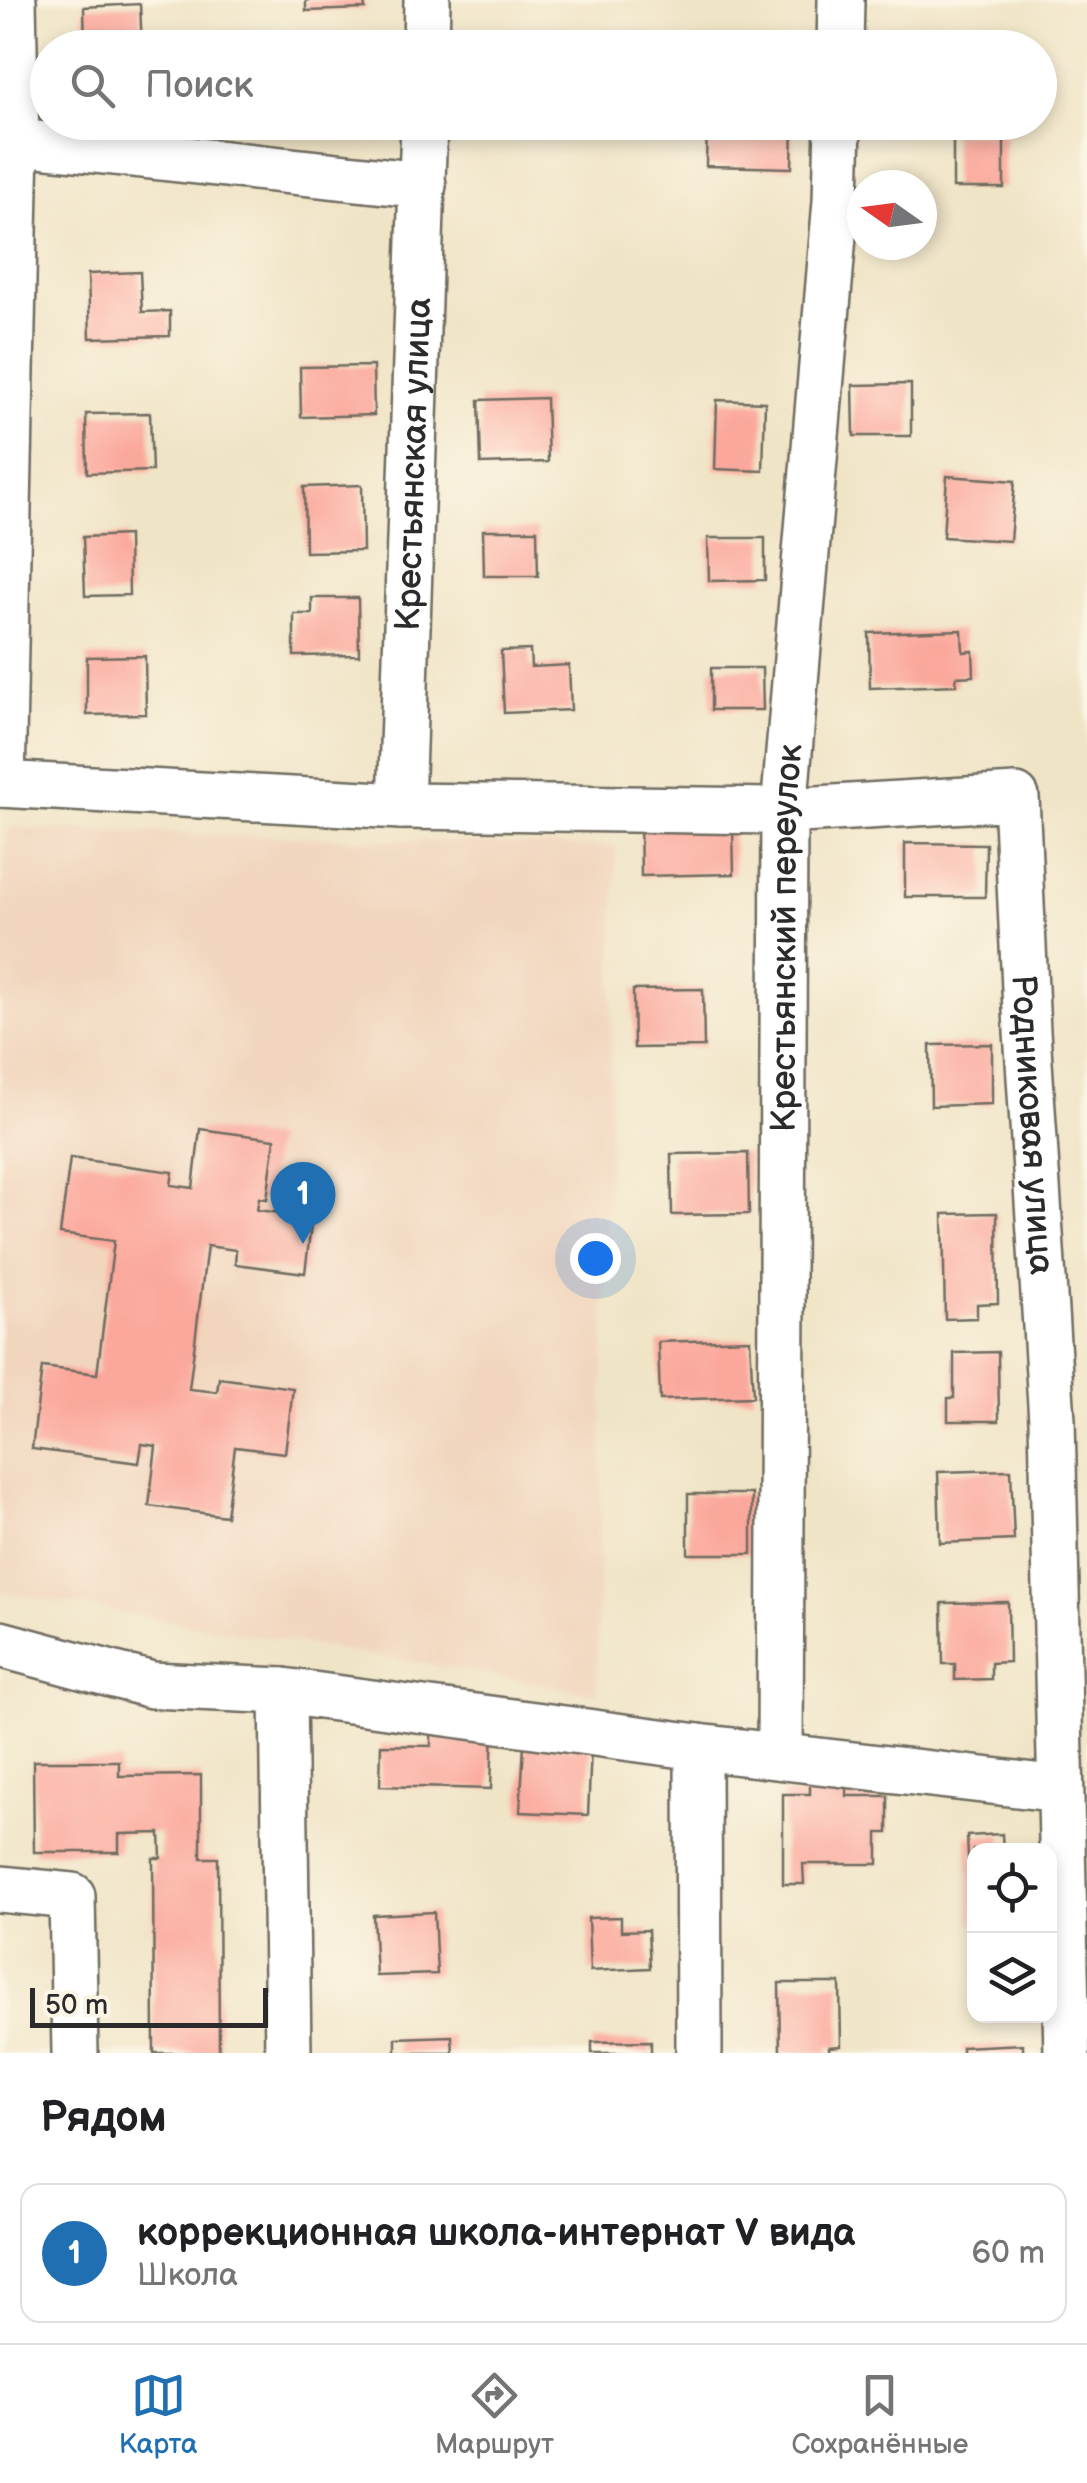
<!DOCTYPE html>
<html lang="ru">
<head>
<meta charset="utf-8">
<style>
	:root { --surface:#fff; --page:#f2f2f2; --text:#202124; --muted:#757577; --line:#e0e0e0; --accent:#1f6fb2 }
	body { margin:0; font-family:"Balsamiq Sans",sans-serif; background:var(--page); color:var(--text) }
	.controls { position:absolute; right:30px; bottom:30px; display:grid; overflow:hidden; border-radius:20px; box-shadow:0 5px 15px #0003 }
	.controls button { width:90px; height:90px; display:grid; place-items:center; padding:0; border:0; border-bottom:2px solid var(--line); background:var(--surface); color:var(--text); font:50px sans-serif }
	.compass { position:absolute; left:847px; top:170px; width:90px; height:90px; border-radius:50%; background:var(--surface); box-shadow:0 5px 15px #0003; rotate:284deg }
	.scale { position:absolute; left:30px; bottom:25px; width:238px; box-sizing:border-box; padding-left:10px; border:5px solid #2b2b2b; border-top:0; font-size:28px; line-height:35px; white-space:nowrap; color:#2b2b2b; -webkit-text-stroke:8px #fcf5e5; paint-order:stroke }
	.you { position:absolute; left:595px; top:1258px; width:35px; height:35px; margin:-25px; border:8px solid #fff; border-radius:50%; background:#1a73e8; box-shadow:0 0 0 15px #1a73e833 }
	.badge { display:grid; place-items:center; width:65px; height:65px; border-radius:50%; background:var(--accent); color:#fff; font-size:32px; font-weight:700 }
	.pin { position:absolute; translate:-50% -82px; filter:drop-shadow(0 2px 5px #0008) }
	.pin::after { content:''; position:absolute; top:52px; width:35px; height:30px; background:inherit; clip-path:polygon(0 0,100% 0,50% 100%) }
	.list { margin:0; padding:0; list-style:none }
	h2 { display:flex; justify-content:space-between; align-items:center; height:130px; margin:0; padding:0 40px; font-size:42px }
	h2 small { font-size:32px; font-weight:400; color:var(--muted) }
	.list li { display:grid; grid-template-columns:65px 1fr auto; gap:30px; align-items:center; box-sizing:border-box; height:140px; margin:0 20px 20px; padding:0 20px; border:2px solid var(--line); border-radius:20px }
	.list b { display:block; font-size:38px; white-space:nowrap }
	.list p { margin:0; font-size:32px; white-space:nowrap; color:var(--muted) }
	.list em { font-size:32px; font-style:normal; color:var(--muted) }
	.icon { flex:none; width:55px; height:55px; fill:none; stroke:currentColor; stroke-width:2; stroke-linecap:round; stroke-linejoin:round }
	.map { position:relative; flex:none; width:1087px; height:2053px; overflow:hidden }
	.search { position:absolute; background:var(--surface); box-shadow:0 5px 15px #0003; left:30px; right:30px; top:30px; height:110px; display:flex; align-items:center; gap:25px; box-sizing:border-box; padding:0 35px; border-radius:55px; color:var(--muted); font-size:38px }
	.sheet { height:290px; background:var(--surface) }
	nav { display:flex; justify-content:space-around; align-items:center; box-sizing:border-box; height:140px; border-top:2px solid var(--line); background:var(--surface); font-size:28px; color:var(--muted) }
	nav a { display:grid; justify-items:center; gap:5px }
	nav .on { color:var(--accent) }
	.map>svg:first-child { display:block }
	.built { fill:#f1d5bd }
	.building { fill:#fba89c }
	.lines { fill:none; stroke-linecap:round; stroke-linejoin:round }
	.minor-casing { stroke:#706c61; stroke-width:50 }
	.minor { stroke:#fff; stroke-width:45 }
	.labels { text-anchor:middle; stroke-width:9; stroke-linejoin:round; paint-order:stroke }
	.street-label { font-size:35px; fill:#2b2b2b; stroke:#fcf5e5 }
</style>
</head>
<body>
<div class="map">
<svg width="1087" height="2053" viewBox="0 0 1087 2053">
	<rect width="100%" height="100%" fill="#fcf5e5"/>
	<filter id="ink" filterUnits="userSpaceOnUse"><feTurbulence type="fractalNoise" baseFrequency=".01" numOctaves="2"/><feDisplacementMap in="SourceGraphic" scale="20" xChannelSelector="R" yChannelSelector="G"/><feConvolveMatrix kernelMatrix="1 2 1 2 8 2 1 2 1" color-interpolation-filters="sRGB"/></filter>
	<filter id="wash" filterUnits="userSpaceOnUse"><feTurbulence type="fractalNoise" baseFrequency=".0048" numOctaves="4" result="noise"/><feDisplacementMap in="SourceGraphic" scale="40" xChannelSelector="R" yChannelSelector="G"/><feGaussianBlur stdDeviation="2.25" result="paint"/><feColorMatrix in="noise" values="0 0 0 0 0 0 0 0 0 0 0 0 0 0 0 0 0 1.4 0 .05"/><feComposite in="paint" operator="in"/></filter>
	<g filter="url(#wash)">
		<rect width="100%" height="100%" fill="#f0e4c6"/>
		<path class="built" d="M9,828L616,847L596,1693L0,1592V897Z"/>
		<g id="blocks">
			<path class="building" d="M306,0H364L365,9L306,11Z
				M140,4L142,48H85L84,7Z
				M533,41V48H474L473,42Z
				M707,122H793L792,168L706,166Z
				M953,133H1004V188H953Z
				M140,272L142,312L170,311V336L90,338L88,274Z
				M373,366L374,415L301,417L300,367Z
				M911,384V436H854L853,385Z
				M546,398L548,462L481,464L479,400Z
				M717,400L765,402L763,471L715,469Z
				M150,413L152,471L87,473L86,414Z
				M947,476L1015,481L1010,541L943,537Z
				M362,485L363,551L305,552L304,487Z
				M483,530H537L538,576H484Z
				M128,535L129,595L85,596L83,537Z
				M708,538H765V580L709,581Z
				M312,598H358L359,655L294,656V614H312Z
				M962,630L963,652L973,651L974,676L956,677L957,685L870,688L869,633Z
				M530,650L531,667L569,665L571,710L504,713L501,651Z
				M145,656L146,714L87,715V657Z
				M711,668H762L763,710H711Z
				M640,818L733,829L734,874L641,876Z
				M905,843L986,844L985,897H905Z
				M703,989L704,1047L634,1048L633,990Z
				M992,1044V1104L931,1106L930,1045Z
				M200,1129L275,1139L267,1199L259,1198L257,1210L312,1217L305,1273L235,1264L236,1250L207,1246L189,1389L217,1392L219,1378L293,1388L285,1453L235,1447L226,1516L149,1506L156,1446L142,1444L139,1463L32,1449L42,1367L97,1374L114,1241L60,1234L70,1158L173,1172L171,1185L193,1188Z
				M748,1153L749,1214L672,1215L671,1154Z
				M997,1213L998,1303L977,1304V1318L945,1319L943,1214Z
				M750,1339L753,1397L660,1400L658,1342Z
				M998,1352L999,1421H948V1398H954V1353Z
				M1011,1470L1014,1540L940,1543L938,1472Z
				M688,1494H752V1554H688Z
				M1008,1602L1009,1662L991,1663V1679L955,1680V1664H943L942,1603Z
				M431,1724L493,1726L491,1789L380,1786L381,1745L431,1746Z
				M524,1745L591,1748L588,1815L520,1812Z
				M33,1761H119V1776L201,1775V1858H218L219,2053H154L153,1858H161L160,1833L119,1834V1852H34Z
				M847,1782V1796H888V1833H878V1864H803L804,1884H783V1794H810V1783Z
				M1002,1834L1003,1850H974V1923H971L967,1836Z
				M434,1912L437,1974L376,1976L373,1915Z
				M621,1917V1931L648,1930L650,1968L590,1971L588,1918Z
				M779,1983H840L841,2046L829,2047V2053H780Z
				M452,2036L453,2053H396V2038Z
				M651,2041V2053H592V2042Z
				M1023,2044V2053H962V2047Z"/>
		</g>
	</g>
	<g filter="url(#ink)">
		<use href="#blocks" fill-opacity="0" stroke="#706c61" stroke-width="2.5"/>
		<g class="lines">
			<g class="minor-casing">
				<g id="minor">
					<path d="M426,48L427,0"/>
					<path d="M840,48L841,0"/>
					<path d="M0,140L423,185"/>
					<path id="s1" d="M0,784L401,806L784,811L1016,797L1027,1031L1052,1420L1067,2053"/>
					<path d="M2,784L16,142L13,0"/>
					<path id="s2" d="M401,806L424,122"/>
					<path d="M0,1644L152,1685L283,1691L698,1747L1060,1789"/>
					<path d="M283,1691L288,2053"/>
					<path d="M698,1747L699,2053"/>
					<path id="s3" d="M780,1756L784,811L836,201L838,122"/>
					<path d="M0,1889L72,1896L75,2053"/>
				</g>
			</g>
			<use href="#minor" class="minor"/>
		</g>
	</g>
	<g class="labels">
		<g class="street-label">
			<text dy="12" stroke="none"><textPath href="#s2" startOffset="342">Крестьянская улица</textPath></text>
			<text dy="12" stroke="none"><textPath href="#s3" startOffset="818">Крестьянский переулок</textPath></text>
			<text dy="12" stroke="none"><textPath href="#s1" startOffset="1345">Родниковая улица</textPath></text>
		</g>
	</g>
</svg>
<div class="controls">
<button><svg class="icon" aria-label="locate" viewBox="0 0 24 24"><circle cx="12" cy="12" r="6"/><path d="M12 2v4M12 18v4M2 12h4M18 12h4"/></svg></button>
<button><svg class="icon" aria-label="layers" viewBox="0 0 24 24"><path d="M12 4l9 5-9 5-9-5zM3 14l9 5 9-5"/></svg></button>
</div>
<svg class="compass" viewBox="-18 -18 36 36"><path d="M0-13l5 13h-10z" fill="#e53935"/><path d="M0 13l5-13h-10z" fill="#757577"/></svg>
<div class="scale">50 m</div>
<div class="you"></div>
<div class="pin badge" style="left:303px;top:1244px">1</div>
<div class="search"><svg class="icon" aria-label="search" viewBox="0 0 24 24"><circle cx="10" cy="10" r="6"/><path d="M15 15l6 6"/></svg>Поиск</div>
</div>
<section class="sheet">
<h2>Рядом<small></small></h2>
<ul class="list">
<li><span class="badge">1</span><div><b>коррекционная школа-интернат V вида</b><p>Школа</p></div><em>60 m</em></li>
</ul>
</section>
<nav>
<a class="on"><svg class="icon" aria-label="map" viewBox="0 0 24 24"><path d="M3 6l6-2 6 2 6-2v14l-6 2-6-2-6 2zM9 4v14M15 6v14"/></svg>Карта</a>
<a><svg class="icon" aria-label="directions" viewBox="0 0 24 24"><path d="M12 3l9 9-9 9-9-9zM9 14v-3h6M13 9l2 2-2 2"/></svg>Маршрут</a>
<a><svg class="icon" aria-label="saved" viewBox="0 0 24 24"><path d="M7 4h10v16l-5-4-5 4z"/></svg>Сохранённые</a>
</nav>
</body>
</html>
